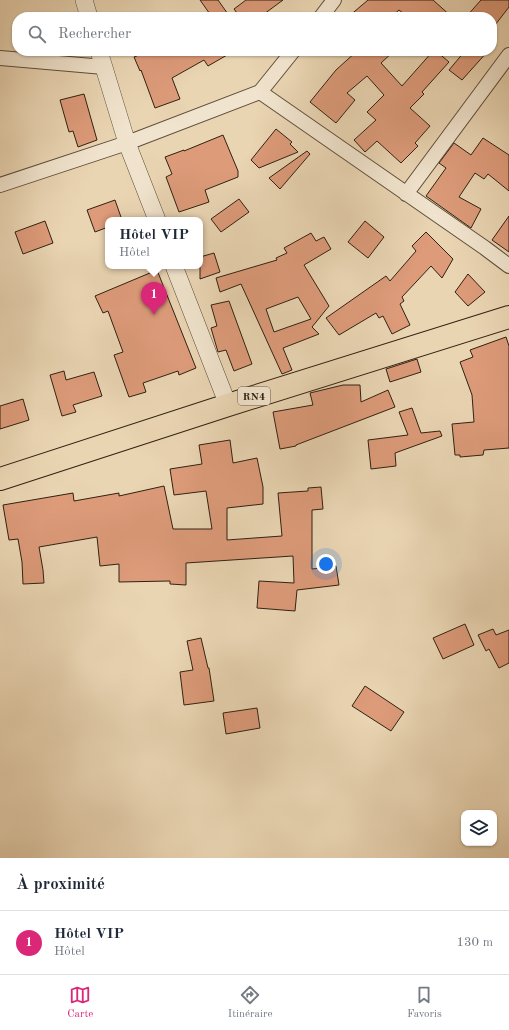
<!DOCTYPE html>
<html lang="fr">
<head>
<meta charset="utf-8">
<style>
	:root { --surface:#fff; --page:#f2f2f3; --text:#1f2937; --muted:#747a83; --line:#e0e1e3; --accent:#db2777 }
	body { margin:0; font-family:"Old Standard TT",serif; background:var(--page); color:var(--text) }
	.controls { position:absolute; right:12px; bottom:12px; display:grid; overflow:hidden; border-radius:8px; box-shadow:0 1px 3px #0004 }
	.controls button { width:36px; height:36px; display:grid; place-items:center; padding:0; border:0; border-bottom:1px solid var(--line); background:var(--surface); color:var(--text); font:20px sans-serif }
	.you { position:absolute; left:326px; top:564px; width:14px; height:14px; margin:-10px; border:3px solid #fff; border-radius:50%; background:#1a73e8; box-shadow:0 0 0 6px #1a73e833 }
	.badge { display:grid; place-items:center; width:26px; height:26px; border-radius:50%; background:var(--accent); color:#fff; font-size:13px; font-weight:700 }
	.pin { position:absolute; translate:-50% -33px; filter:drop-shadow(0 1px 2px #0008) }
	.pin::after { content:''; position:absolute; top:21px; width:14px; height:12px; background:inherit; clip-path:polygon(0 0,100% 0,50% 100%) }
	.popup { position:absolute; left:105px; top:217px; width:98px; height:52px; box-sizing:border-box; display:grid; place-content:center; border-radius:8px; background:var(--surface); filter:drop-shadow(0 1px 3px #0005); font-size:13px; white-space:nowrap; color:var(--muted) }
	.popup b { font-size:15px; color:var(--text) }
	.popup::after { content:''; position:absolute; left:50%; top:100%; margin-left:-8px; border:8px solid transparent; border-top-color:var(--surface) }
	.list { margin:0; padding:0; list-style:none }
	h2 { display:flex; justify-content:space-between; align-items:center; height:52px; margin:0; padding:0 16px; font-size:17px }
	h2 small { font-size:13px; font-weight:400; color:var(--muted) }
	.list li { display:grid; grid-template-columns:26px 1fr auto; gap:12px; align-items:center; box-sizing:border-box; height:64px; padding:0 16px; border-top:1px solid var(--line) }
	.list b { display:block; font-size:15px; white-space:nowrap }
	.list p { margin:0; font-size:13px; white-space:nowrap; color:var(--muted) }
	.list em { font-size:13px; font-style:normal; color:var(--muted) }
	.icon { flex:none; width:22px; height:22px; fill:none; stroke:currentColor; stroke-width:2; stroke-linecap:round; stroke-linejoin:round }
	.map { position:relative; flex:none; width:509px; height:858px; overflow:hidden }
	.search { position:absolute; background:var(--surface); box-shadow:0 1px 3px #0004; left:12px; right:12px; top:12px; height:44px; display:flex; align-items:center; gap:10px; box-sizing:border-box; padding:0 14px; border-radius:16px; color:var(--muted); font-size:15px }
	.sheet { height:116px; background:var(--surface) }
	nav { display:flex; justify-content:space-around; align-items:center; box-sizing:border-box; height:56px; border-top:1px solid var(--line); background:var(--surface); font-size:11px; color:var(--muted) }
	nav a { display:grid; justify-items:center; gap:2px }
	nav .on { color:var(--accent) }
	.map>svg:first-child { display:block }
	.building { fill:#dd9b7a; stroke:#302111; fill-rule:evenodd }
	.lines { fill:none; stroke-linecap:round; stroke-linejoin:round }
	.minor-casing { stroke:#5e4e3a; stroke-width:16 }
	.tertiary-casing { stroke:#5e4e3a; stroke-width:18 }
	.trunk-casing { stroke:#302111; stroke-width:24 }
	.minor { stroke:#f1e4ce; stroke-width:14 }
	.tertiary { stroke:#f1e4ce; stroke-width:17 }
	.trunk { stroke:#ead5b3; stroke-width:22 }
	.labels { text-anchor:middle; stroke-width:3; stroke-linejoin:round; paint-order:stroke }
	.shield { fill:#f1e4ce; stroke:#6a5c4a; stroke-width:1 }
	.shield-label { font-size:11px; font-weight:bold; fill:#302111 }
</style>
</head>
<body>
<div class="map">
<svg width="509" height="858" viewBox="0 0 509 858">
	<rect width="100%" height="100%" fill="#ead5b3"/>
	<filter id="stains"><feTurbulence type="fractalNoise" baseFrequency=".005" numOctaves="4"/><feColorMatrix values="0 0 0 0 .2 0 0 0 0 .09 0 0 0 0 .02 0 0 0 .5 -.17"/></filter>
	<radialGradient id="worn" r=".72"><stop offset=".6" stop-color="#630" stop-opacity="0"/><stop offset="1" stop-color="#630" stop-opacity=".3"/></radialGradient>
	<path class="building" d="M200,0H218L230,17H212Z
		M246,0H283L260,17H240L234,9Z
		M368,0H433L452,17H408L399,10L391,17H348Z
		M481,0H509V7L492,29V17H466Z
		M149,51H234L208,66L204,60L172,78L180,99L155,108L141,70L140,71L134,57Z
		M357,51H394L381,63L402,86L433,51H436L449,62L422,92L424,94L410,108L430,126L415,143L418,146L401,163L377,141L365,152L354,140L376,120L367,112L384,95L367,76L347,93L355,100L336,123L310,102L336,70Z
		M465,51H488L462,80L449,70Z
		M84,94L97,140L78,147L73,131L69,132L60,100Z
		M276,129L292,142L290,144L298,152L259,168L251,160Z
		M223,135L238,171V177L205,190L209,202L179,212L166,177L172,174L165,157L184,150V151Z
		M483,138L509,155V191L488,174L484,179L475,173L459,197L481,209L471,228L426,196L446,168L439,163L454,143L471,155Z
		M307,151L310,154L280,189L269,178Z
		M239,199L249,212L221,232L211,219Z
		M115,200L122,220H108V227L95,232L87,210Z
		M509,216V252L492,240Z
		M45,221L53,243L23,254L15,232Z
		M365,221L384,237L368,258L348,242Z
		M426,232L453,259L442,278L431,266L402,297L404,301L400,304L410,325L392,334L383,316L379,318L376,313L339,335L326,318L386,276L390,281L416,251L412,246Z
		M311,233L316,241L324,237L331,249L304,265L329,306L312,327L319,334L283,348L292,370L282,374L241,284L220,292L216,278L277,260L276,258L287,253L284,248ZM298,297L311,319L274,332L266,309Z
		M214,253L220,272L200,279V257Z
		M157,270L196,368L179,375L178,371L143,383L146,392L129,397L114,355L123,352L108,311L103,313L95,296Z
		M468,274L485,292L468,306L455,292Z
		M229,301L252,364L234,371L226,350L218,352L211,328L217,326L211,305Z
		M506,337L509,346V448L484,450L483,455L460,457V455H455L452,424L474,422L472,395L460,362L473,357L470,350Z
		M417,359L421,372L390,382L386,369Z
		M64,371L66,380L94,372L102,396L73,405L76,412L62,416L50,375Z
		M343,385H360L361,402L388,390L395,407L296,445V446L280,449L273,412L313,405L310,393Z
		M23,399L29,420L0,429V406Z
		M412,408L421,433L440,431L442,436L395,453L396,466L371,469L368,440L408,435L399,412Z
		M230,440L233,463L257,458L263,487V504L227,508V540L282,536L278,493L308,491V488L321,487L323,509L312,510V569L336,566L339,585L297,590L295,611L257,608L259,581L294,583L293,556L186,563V585L170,584V581L119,582V564L100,566L97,537L39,547L43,570L44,583L23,584L22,562L18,539L9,540L3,505L73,493L74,501L119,493V496L164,486L173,529H212L206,491L174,495L170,469L202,464L199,445Z
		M465,624L474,645L443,659L433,638Z
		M493,629L496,635L509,630V663L499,668L489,649L486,651L478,635Z
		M201,638L208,668H209L214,701L184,705L180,672L193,670L187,641Z
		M365,686L404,712L391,731L352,706Z
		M257,708L260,728L226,734L223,713Z"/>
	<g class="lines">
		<g class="minor-casing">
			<path id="minor" d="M321,17L334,0
				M0,58L104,67
				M260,92L485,248L509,266
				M0,185L127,143L260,92L293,51
				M406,194L509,55"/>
		</g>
		<g class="tertiary-casing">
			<path id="tertiary" d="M84,0L89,17
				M99,51L127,143L157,220
				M174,266L228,405"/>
		</g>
		<g class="trunk-casing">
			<path id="trunk" d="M0,479L228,405L509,317"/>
		</g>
		<use href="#minor" class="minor"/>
		<use href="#tertiary" class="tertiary"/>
		<use href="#trunk" class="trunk"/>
	</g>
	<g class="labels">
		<rect class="shield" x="238" y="387" width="32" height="18" rx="3"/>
		<g class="shield-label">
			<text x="254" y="400">RN4</text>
		</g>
	</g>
	<rect width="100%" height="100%" filter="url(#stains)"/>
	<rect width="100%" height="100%" fill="url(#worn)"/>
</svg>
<div class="controls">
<button><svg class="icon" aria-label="layers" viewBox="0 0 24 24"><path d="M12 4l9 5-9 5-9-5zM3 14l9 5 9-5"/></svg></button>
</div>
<div class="you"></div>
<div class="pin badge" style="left:154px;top:315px">1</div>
<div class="popup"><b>Hôtel VIP</b>Hôtel</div>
<div class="search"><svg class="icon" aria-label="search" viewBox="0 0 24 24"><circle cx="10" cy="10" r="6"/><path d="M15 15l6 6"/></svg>Rechercher</div>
</div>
<section class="sheet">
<h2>À proximité<small></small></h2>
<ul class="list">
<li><span class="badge">1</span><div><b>Hôtel VIP</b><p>Hôtel</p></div><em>130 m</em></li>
</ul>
</section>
<nav>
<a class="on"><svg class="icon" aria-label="map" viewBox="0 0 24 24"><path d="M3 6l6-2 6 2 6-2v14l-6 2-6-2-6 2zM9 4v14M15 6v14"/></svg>Carte</a>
<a><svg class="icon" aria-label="directions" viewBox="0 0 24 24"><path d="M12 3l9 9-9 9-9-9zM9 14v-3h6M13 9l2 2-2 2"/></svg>Itinéraire</a>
<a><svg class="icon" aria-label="saved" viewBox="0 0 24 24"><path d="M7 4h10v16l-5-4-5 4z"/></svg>Favoris</a>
</nav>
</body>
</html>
